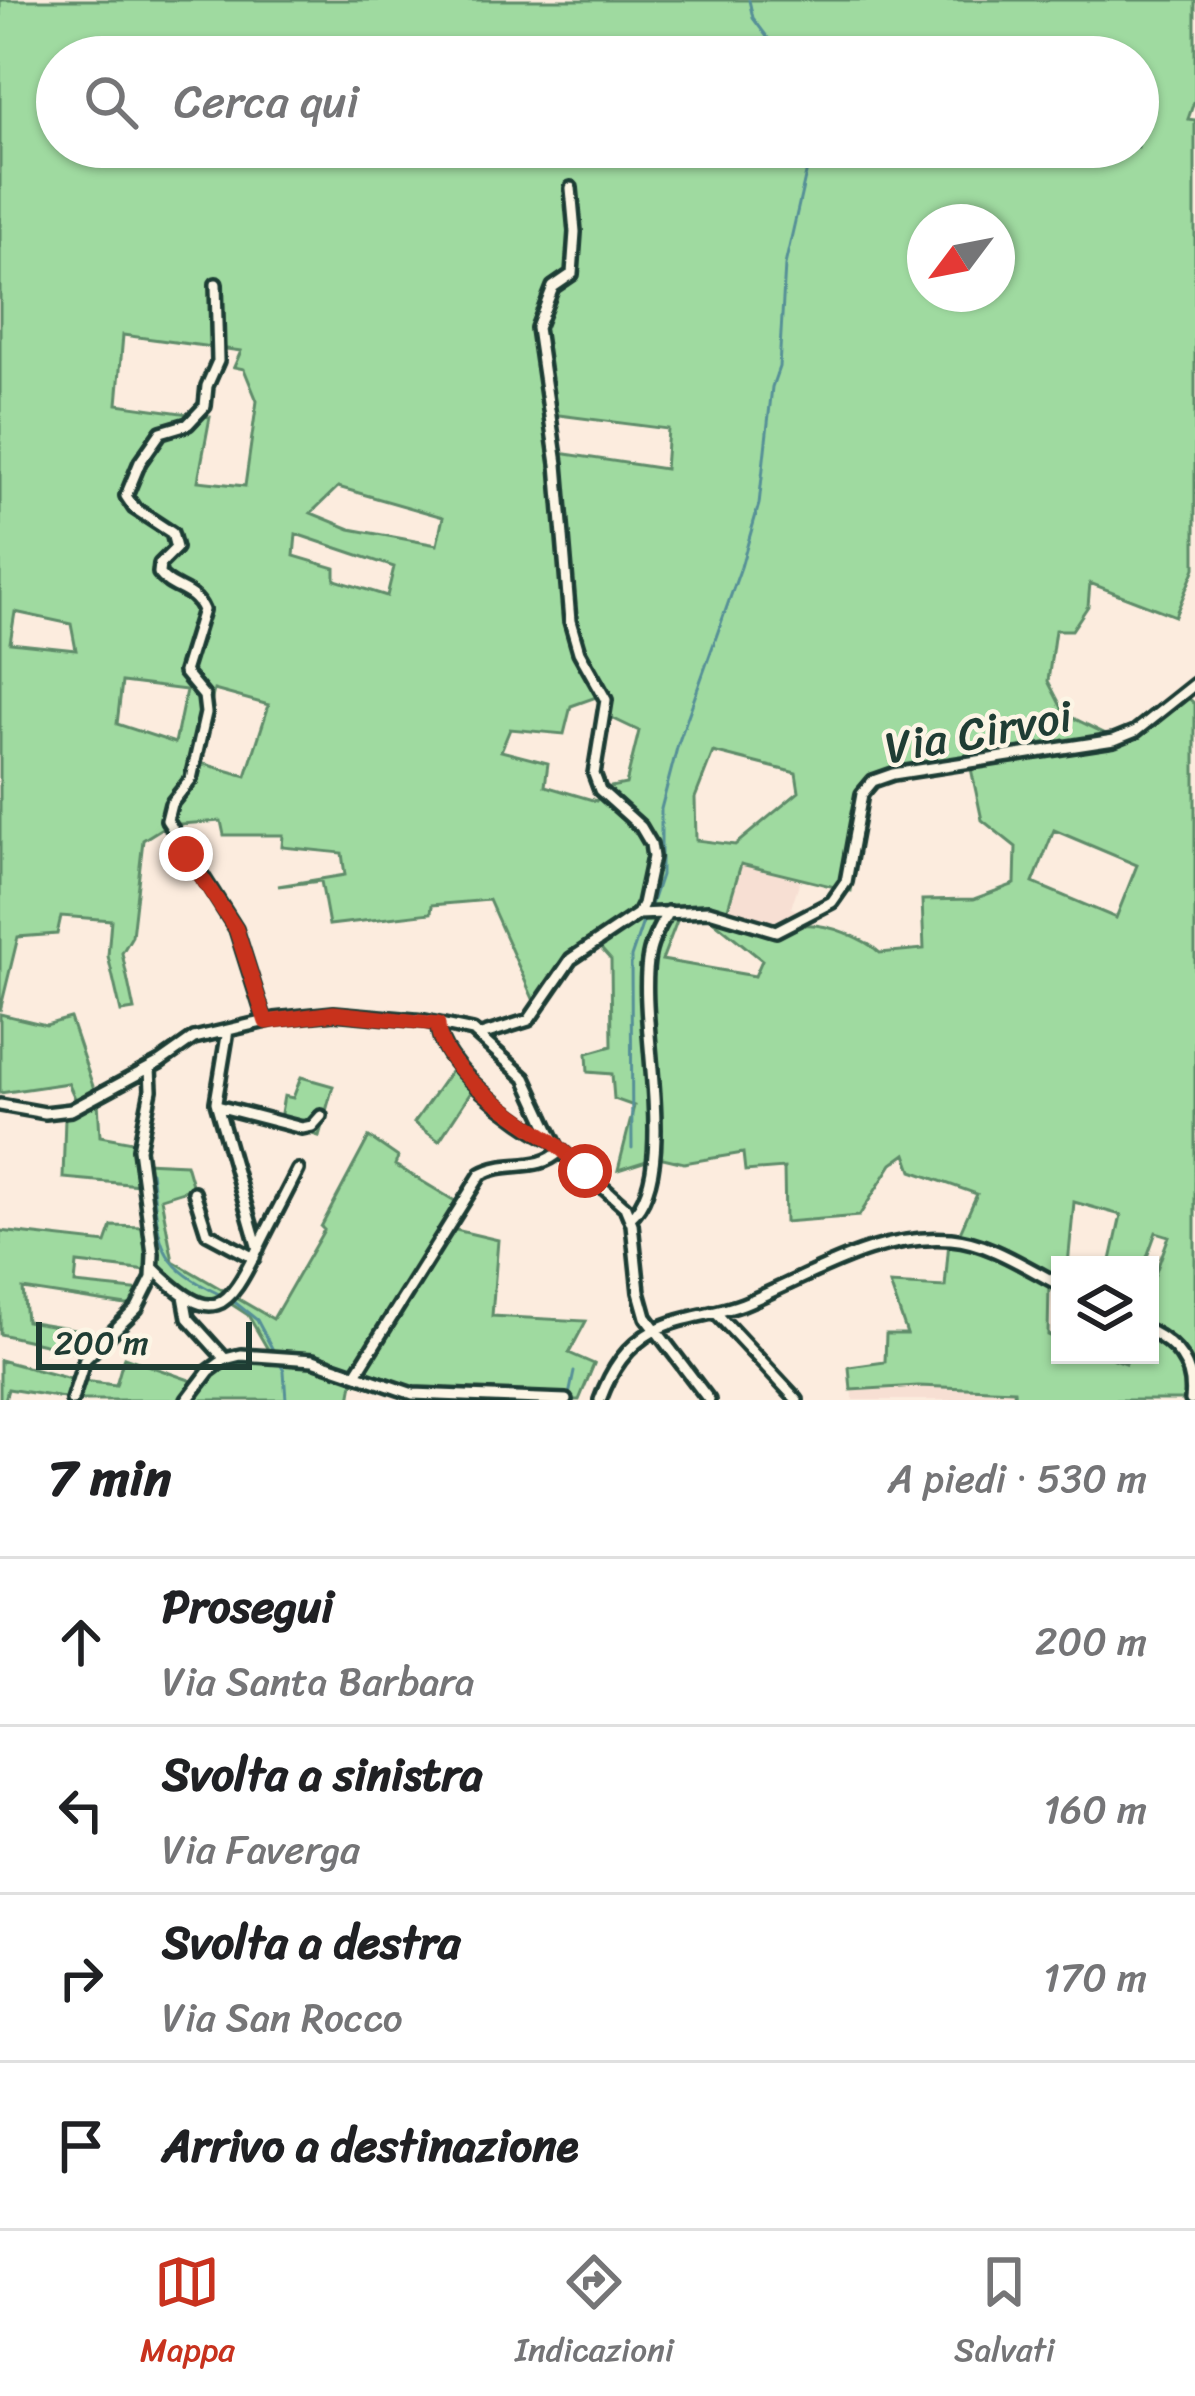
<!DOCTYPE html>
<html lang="it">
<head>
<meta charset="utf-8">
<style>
	:root { --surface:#fff; --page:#f6f6f6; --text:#202124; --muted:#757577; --line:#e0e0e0; --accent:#c8321e }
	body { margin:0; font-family:Sriracha,sans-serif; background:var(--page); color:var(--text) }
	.controls { position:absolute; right:36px; bottom:36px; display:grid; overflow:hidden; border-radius:0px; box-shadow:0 3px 9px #0004 }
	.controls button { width:108px; height:108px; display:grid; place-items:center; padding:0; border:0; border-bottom:3px solid var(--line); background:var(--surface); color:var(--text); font:60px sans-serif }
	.compass { position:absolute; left:907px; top:204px; width:108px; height:108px; border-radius:50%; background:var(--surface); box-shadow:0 3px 9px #0004; rotate:238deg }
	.scale { position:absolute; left:36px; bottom:30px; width:216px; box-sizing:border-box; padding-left:12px; border:6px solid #1f3d34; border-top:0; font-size:33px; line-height:42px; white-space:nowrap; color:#1f3d34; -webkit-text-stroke:9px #fcf5e5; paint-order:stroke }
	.stop { position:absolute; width:36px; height:36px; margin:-27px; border:9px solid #c8321e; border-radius:50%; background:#fff }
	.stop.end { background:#c8321e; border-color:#fff; box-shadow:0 3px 12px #0008 }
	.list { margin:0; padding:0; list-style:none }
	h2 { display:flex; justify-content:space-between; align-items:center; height:156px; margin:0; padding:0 48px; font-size:51px }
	h2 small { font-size:39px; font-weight:400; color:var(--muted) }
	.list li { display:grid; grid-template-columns:78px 1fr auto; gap:36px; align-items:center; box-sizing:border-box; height:168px; padding:0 48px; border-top:3px solid var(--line) }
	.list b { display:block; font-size:45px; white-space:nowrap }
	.list p { margin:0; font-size:39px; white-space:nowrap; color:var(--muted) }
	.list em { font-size:39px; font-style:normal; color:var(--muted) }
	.icon { flex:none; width:66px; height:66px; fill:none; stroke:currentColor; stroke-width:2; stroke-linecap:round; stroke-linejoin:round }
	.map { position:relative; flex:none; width:1195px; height:1400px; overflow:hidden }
	.search { position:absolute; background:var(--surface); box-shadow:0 3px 9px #0004; left:36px; right:36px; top:36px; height:132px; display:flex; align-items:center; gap:30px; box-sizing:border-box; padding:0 42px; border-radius:66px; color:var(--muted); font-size:45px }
	.sheet { height:828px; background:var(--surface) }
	nav { display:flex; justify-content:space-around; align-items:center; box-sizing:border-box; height:168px; border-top:3px solid var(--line); background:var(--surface); font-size:33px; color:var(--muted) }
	nav a { display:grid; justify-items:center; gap:6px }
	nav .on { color:var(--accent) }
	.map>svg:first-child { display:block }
	.built { fill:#f7dfd3 }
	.green { fill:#9fdaa0; stroke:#5f8c6a; stroke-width:3; fill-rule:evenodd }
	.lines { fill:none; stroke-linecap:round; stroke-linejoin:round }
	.stream { stroke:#569097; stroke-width:3 }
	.minor-casing { stroke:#1f3d34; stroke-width:18 }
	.minor { stroke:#fcf5e5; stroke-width:9 }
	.route { stroke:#c8321e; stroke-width:15 }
	.labels { text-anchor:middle; stroke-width:9; stroke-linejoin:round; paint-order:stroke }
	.street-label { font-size:45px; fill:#1f3d34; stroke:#fcf5e5 }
</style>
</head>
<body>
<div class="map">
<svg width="1195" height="1400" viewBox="0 0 1195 1400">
	<rect width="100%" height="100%" fill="#fcecde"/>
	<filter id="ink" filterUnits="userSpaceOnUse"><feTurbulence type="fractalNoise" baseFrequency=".00833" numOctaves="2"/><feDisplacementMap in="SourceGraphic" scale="24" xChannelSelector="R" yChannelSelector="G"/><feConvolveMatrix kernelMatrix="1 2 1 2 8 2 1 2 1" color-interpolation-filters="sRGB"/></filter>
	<g filter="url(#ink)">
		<path class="built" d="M741,863L800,880L791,908L806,914L804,925L775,936L724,918Z
			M918,1386L1015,1390V1400H853L851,1390Z"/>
		<path class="green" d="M0,0H1195V99L1188,119L1195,120V568L1175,616L1090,583L1088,606L1072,630H1055L1048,681L1065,714L1110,736L1147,728L1186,696L1195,704V1400H1015L1014,1390L918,1386L851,1390L849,1367L885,1362L886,1334H907L890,1284L945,1287L949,1241H956L977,1194L912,1171L906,1154L892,1164L859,1216L785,1222L784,1168L745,1171L743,1153L684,1163L659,1157L618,1170L634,1106L614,1099L612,1074L588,1072L587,1053L612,1046L611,960L596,943L573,959L539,1012L489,900L432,905L431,913L329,925L321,881L278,886L345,875L342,853L282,847L283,835H224L221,821L167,825L143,840L132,936L122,953L134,1010L121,1012L108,956L111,920L61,916L57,934L18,937L0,1011ZM57,57H1138V147H57ZM925,222H997V294H925ZM123,335L241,351L234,367L244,369L257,401L245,486L198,481L210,417L117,404ZM551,414L668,429L665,469L559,453ZM338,487L443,517L437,545L350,529L311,513ZM296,534L394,567L387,596L335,580V568L294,556ZM15,612L71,624L76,650L10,643ZM122,682L186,690L175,743L117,724ZM214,690L269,705L246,776L197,762ZM596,697L610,702V717L639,731L626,784L605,788L596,801L545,786L548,763L501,751L510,729L564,734L571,706ZM713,752L796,773L799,792L735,845L696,840L695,798ZM969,759L982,820L1016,847L1015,884L974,899L922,900L924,949L880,953C864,938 827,923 804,925C795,926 783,933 775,936L725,918L741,864L851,891L871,779ZM1054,830L1137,865L1116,918L1033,883ZM680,913H704L762,960L755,976L662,960ZM1074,1202L1121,1215L1110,1265H1144L1156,1232L1169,1236L1150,1288V1355H1129L1126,1363L1103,1355H1060V1340L1048,1335L1049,1285L1060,1290V1265H1068Z
			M0,1014L46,1025L70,1018L98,1101L100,1136L143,1144L144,1162L186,1164L193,1188L161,1198L173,1261L273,1319L324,1230L321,1227L369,1137L398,1157L395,1165L460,1204L447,1228L498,1240L492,1316L586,1321L569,1353L594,1364L579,1400H476L353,1383L350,1400H76L8,1389L5,1400H0V1360L74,1380L116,1385L124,1357L195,1382L230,1355L270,1353L248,1315L228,1302L193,1299L149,1265L148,1271L77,1263L75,1284L143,1291L133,1306L23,1289L26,1321L105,1334L85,1353L0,1334V1231L106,1243L112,1226L144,1227L139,1185L63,1178L65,1118L80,1109L68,1083L0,1093Z
			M454,1066L477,1083L439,1141L414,1123Z
			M301,1077L333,1086L319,1136L279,1124L284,1096L293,1098Z"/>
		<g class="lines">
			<path class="stream" d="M749,0L753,18L782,57
				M650,908L661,875V809L678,744L741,567L759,504L772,387L779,367L785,265L812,147
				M632,1148L631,957L645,916
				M151,1172C161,1241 151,1262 221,1295
				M232,1300L257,1320L274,1352
				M278,1360L284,1371L286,1400
				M568,1400L574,1372"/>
			<g class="minor-casing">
				<path id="minor" d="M216,284L218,361L207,386L205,406L188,424L161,432L140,462L126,496L134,508L172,533L176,548L160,564L159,573C172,591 193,587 203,610L184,672L204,696L206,713L191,779L171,804L167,820L236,929L265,1021
					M638,914L709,911L776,931L832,902L846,882L862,794L873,781L893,774L1114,740L1136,731L1195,684
					M438,1025C437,1063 519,1126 552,1140
					M228,1030L216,1102L258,1249
					M481,1035L529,1020L571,959L638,914L643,904L653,857L651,844L641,827L600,790L594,774L606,700L579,652L570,621L557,464L537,328L553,287L572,274L575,232L571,188
					M0,1105L45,1113L71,1110L160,1062L194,1038L275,1019L334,1013L425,1021L473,1031L525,1078L557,1147L625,1207L632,1224L639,1292L646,1317L709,1400
					M217,1106L302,1128L312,1126L321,1116
					M194,1192L207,1233L254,1258
					M630,1218C681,1173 636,1020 649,955C652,939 660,925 668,912
					M154,1269C213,1327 227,1312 259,1246C272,1220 285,1196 298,1170
					M184,1296L188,1318L225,1359
					M716,1313L797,1400
					M1150,1331C1178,1345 1195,1368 1191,1400
					M356,1374L481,1174C507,1159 538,1173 560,1151
					M72,1400L85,1359L137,1308L152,1278L153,1254L139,1149L151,1090L150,1068
					M187,1400L209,1371L225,1359L241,1355L313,1360L413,1394L566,1400
					M600,1400C611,1370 626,1346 655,1330C682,1316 715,1315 743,1304C812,1276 873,1233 951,1239C989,1242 1027,1268 1060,1285"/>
			</g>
			<use href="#minor" class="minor"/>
		</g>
	</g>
	<g class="lines" filter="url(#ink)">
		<path class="route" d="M186,854L236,929L266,1022L334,1013L438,1024C437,1068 516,1117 549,1139C561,1147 573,1161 585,1171"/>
	</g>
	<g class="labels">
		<g class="street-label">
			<text transform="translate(978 731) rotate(-10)" y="16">Via Cirvoi</text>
		</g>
	</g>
</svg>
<div class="controls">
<button><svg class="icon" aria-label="layers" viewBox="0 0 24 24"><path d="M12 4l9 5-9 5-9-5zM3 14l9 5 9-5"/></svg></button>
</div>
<svg class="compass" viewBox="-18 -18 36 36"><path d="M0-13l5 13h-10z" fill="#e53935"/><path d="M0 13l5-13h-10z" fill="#757577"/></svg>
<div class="scale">200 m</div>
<div class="stop" style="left:585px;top:1171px"></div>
<div class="stop end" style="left:186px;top:854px"></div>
<div class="search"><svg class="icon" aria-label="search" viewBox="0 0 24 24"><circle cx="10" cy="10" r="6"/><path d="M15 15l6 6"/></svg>Cerca qui</div>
</div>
<section class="sheet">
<h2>7 min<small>A piedi · 530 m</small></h2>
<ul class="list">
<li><svg class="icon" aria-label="ahead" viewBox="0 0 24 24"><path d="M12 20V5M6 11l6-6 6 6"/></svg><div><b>Prosegui</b><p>Via Santa Barbara</p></div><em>200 m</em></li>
<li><svg class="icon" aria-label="left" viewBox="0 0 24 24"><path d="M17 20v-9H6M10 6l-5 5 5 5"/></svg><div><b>Svolta a sinistra</b><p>Via Faverga</p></div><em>160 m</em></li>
<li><svg class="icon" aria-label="right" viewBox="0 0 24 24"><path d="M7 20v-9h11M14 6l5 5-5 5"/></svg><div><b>Svolta a destra</b><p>Via San Rocco</p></div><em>170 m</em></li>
<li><svg class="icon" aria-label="arrive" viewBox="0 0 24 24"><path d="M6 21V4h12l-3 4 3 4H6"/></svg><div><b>Arrivo a destinazione</b></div></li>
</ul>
</section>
<nav>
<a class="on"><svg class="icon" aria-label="map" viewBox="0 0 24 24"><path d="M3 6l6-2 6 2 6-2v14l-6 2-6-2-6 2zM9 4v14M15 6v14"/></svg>Mappa</a>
<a><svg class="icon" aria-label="directions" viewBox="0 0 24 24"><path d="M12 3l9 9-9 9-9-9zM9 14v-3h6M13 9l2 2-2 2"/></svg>Indicazioni</a>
<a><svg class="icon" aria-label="saved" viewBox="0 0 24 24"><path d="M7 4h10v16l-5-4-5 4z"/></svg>Salvati</a>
</nav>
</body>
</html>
